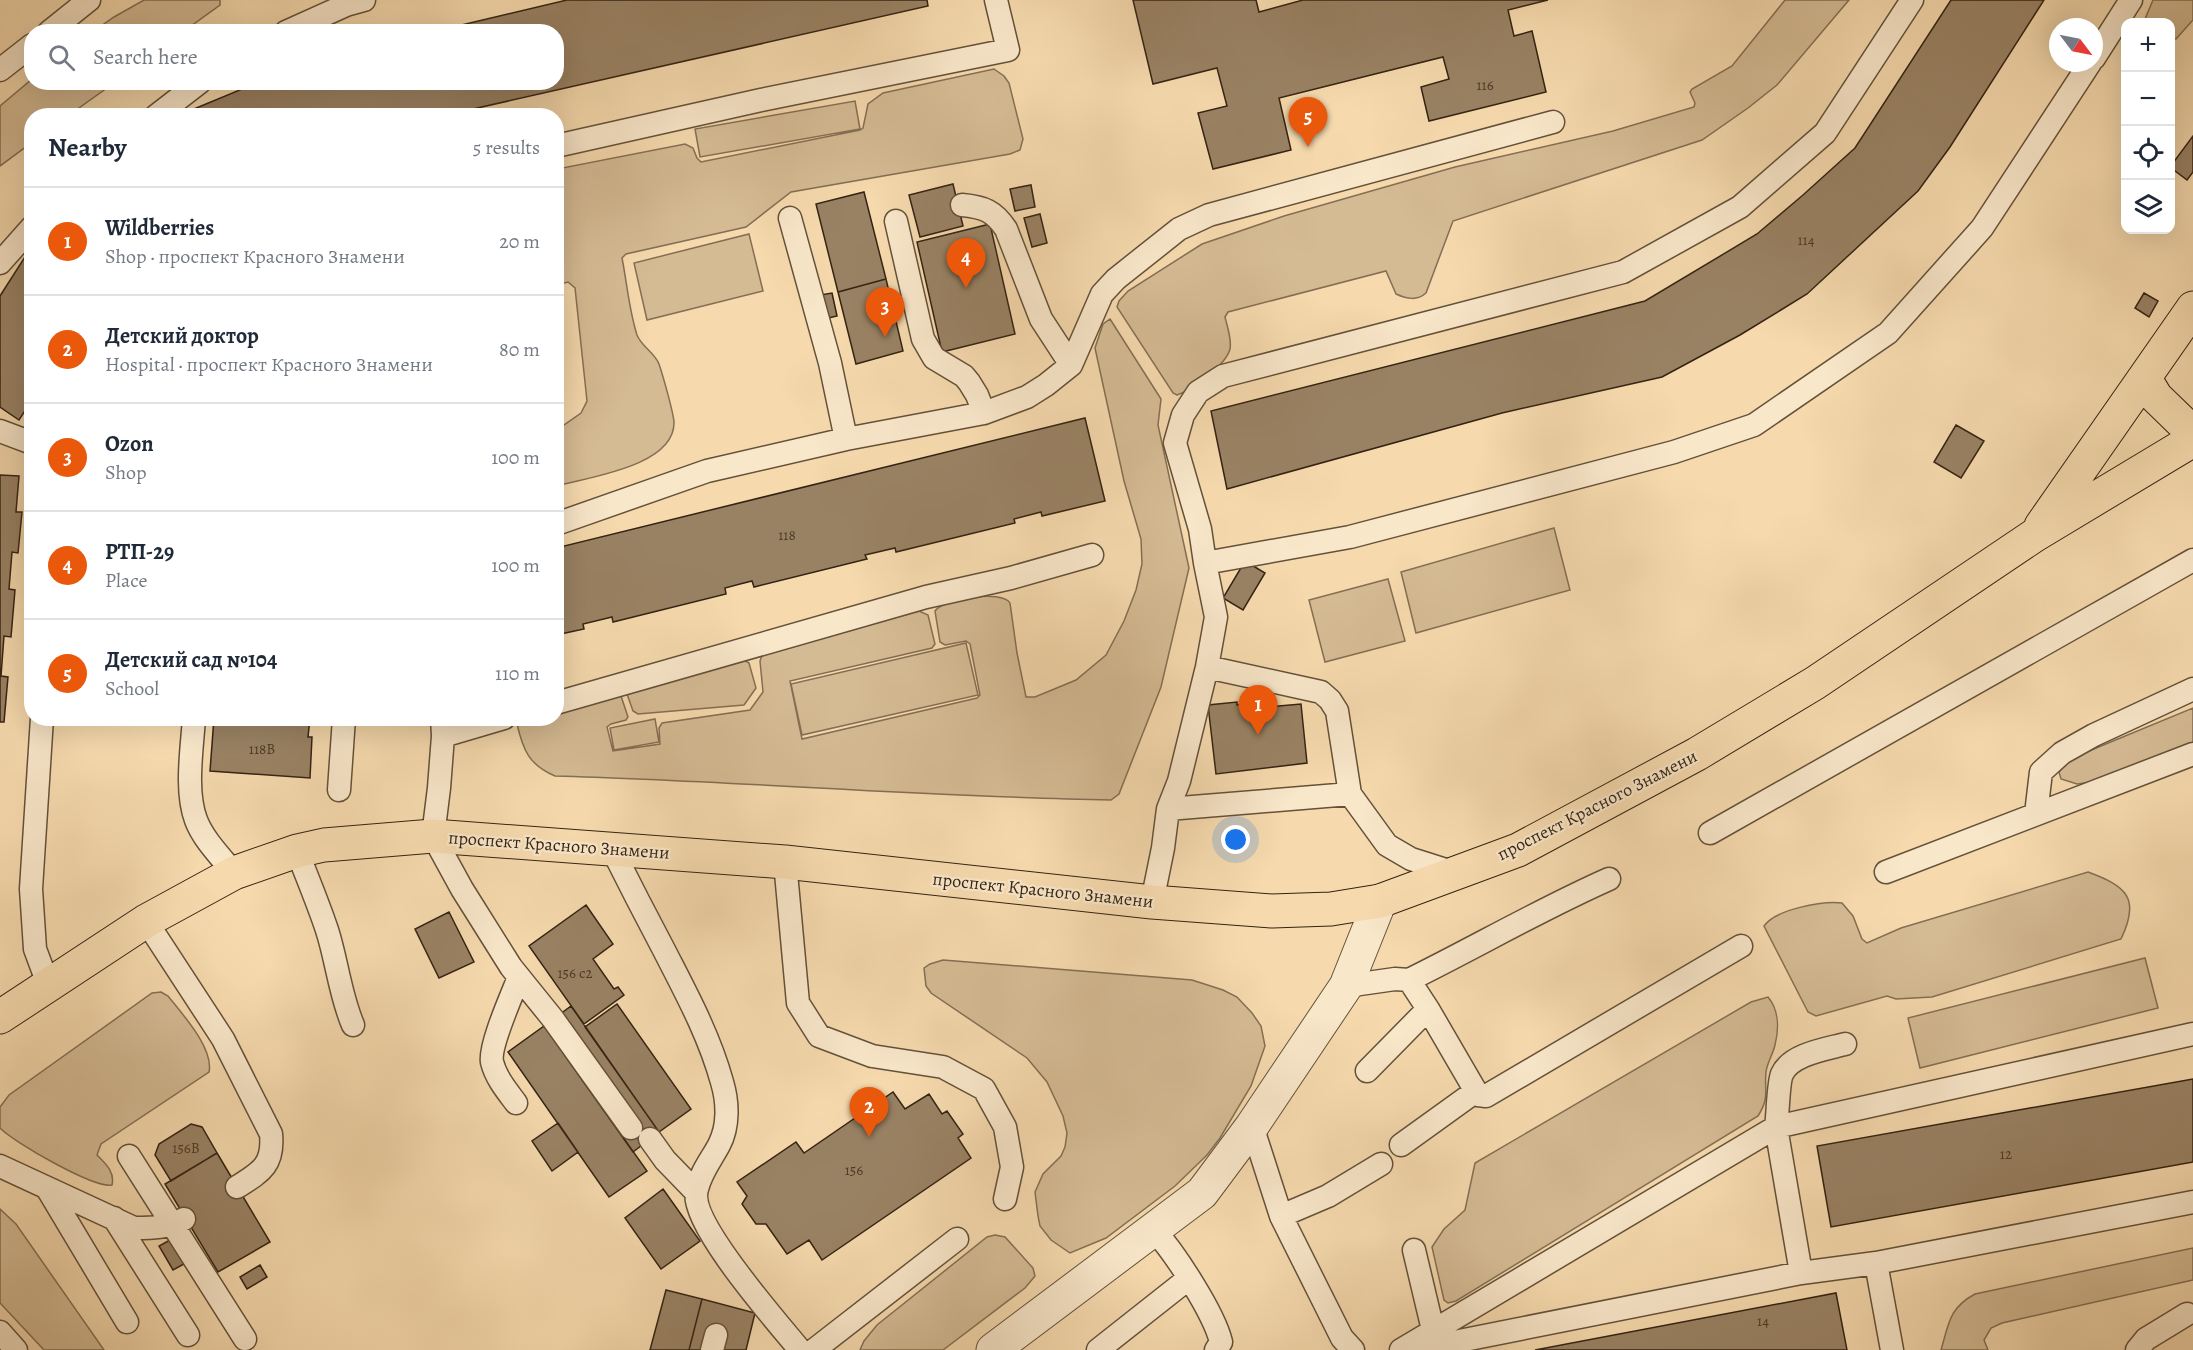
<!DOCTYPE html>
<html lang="en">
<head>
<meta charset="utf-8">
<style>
	:root { --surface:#fff; --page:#f6f6f7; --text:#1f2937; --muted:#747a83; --line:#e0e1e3; --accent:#ea580c }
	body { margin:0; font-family:Alegreya,serif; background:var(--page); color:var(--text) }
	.controls { position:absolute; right:18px; top:18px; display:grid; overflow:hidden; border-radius:12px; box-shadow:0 6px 24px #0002 }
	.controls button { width:54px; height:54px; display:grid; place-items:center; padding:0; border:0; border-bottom:2px solid var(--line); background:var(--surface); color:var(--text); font:30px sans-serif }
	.compass { position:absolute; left:2049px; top:18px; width:54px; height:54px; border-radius:50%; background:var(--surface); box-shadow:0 6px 24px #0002; rotate:122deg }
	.you { position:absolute; left:1236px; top:840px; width:21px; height:21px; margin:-15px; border:4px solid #fff; border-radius:50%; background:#1a73e8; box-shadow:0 0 0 9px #1a73e833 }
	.badge { display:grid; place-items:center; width:39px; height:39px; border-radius:50%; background:var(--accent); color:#fff; font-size:20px; font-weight:700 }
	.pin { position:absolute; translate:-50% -50px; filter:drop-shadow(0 2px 3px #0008) }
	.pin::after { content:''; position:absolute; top:32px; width:21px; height:18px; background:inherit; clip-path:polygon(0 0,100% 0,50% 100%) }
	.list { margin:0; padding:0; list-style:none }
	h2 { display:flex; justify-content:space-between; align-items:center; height:78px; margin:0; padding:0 24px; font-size:26px }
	h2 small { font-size:20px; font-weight:400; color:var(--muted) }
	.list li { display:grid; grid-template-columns:39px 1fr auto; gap:18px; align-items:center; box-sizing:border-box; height:108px; padding:0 24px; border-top:2px solid var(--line) }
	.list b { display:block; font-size:22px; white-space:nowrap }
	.list p { margin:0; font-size:20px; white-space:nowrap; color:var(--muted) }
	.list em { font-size:20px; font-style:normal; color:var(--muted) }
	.icon { flex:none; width:33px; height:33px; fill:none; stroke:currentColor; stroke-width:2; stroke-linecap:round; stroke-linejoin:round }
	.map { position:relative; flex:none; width:2193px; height:1350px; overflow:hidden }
	.search { position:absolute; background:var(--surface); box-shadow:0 6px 24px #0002; left:24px; top:24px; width:540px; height:66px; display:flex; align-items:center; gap:15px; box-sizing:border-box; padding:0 21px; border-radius:24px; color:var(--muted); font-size:22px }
	.panel { position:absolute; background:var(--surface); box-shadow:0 6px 24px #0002; left:24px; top:108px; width:540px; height:618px; border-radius:24px }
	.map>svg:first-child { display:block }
	.green { fill:#d5bb94; stroke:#846f54; stroke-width:1.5 }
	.building { fill:#998264; stroke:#342313; stroke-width:1.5 }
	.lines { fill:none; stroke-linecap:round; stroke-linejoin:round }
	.service-casing { stroke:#64513a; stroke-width:25 }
	.minor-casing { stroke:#64513a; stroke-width:35 }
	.primary-casing { stroke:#342313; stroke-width:35 }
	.service { stroke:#f9e7ca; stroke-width:22 }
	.minor { stroke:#f9e7ca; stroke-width:33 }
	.primary { stroke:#f6daae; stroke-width:33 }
	.labels { text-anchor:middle; stroke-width:4.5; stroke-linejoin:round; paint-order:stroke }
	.number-label { font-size:15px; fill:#4d3b27 }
	.street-label { font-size:18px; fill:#342313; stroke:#f9e7ca }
</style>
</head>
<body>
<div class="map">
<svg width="2193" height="1350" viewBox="0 0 2193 1350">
	<rect width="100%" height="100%" fill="#f6daae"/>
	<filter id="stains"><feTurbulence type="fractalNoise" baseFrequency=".00333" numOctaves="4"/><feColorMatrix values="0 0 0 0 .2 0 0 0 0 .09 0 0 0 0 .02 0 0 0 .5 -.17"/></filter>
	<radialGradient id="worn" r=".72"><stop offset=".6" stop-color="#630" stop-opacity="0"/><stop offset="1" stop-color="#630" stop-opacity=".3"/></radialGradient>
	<path class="green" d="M144,0H220V5L184,31H94L114,17Z
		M1785,0H1849L1777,85L1748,108L1702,140L1453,221L1426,293C1417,301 1407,299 1396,294L1386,271L1228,312L1225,317C1227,326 1232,339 1230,349C1226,365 1192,390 1177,395L1173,393L1117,307L1119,301L1128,291L1202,244L1284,216L1455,167L1613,131L1694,107L1695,103L1690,92L1692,89L1732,66Z
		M2153,0H2193V20L2176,39L2171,38L2170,22H2146L2145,19Z
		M994,69L1004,76L1009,83L1023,139L1020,150L1010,154L791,192L746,227L626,254L622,258C627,283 629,310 637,335C641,346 655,353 659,364C663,376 673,411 674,422C675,466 589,477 557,486V430L581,413L587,401L575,288L568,282L557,285V169L685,144L693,148L697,158L701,162L860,130L863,128L868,104L883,93Z
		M31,80L32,82L114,83L69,115L32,116L31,143L0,166V106Z
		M855,101L860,129L700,157L695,129Z
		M749,234L763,291L647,320L634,263Z
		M556,294L563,391L557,396H556Z
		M1110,319L1161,399L1158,425L1189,568L1161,687L1119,794L1111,800C925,797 740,781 555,776C529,765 523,750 517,724L521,719L556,718L557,709L620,693L628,717L626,720L611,724L607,727L613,751L660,744L659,728L662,723L750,710L763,692L760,661L762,655L919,611L928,615L935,644L932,648L790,681L802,739L977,698L980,695L970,644L966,641L945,645L940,642L935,611C942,599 1002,589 1010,603L1017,653L1026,697H1035L1076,680L1106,655L1124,621L1136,590L1142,564L1141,539L1124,481L1095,348L1103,324Z
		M1554,528L1570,590L1416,633L1401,572Z
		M1388,579L1405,641L1325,662L1309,600Z
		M966,643L978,695L802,735L791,684Z
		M742,659L749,663L756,688L744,705L638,714L633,711L627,694Z
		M2193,708V746L2094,782L2077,784L2061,779L2059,772L2072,758Z
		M655,719L659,742L614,750L610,728Z
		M2088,872C2126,886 2141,898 2121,939L1932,997L1896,999L1887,996L1816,1016L1808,1012L1764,926C1776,909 1822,901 1842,903L1853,916L1862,939L1867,943L1901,928Z
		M2145,958L2158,1008L1920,1068L1908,1018Z
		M943,960L1192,980L1223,990L1237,997L1252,1013L1261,1026L1265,1046L1251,1086L1220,1138L1207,1155L1175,1186L1106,1238L1070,1253L1051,1240L1040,1226L1038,1216L1035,1192L1043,1174L1061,1156L1065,1147L1067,1133L1063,1116L1047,1082L1027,1058L931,993L926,986L924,968L930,964Z
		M161,992L168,996C182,1014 214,1048 209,1072L101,1144L97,1155C106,1164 115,1172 112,1185C95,1189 13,1142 0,1128V1107L9,1095L152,993Z
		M1768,997C1779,1010 1779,1029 1775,1045C1773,1054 1767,1063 1766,1072C1764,1092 1770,1097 1758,1116L1456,1301L1448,1303L1444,1300L1432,1247L1444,1229L1465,1210L1475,1163L1751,1002Z
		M0,1209L16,1224L104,1350H44L0,1303Z
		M995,1235L1005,1237L1033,1268L1035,1276L1025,1288L943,1350H860L864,1341L877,1325L987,1237Z
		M2193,1248V1280L2002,1323L1991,1328L1984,1340L1988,1350H1941C1949,1323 1949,1308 1975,1294Z"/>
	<path class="building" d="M567,0H927L928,6L442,116H177L259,82H556V32H432Z
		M1133,0H1256L1259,12L1303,0H1548L1508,10L1514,36L1532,31L1546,92L1429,121L1421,87L1449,79L1443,57L1279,98L1291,150L1213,169L1198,113L1227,106L1217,68L1153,84Z
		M1951,0H2044L1950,147L1918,191L1807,294L1740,335L1662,377L1502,413L1227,489L1211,411L1645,301L1757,234L1803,195L1855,148Z
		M2193,136V172L2187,180L2170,167Z
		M953,184L963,226L920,237L909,195Z
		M1031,185L1035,207L1015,211L1010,189Z
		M864,192L886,279L838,292L816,204Z
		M1040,214L1047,243L1032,247L1024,218Z
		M990,224L1015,334L942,352L917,242Z
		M32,246V400L19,420L0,407V296Z
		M886,279L903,351L856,364L838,292Z
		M832,293L837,316L824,319L820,295Z
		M2144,293L2158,301L2149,317L2135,308Z
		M1085,418L1105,501L1042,516L1041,512L1014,519L1015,523L896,552L895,548L865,555L867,559L754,587L752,581L740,584L725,588L726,594L613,622L612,617L583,624L584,629L556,635V548Z
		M1956,425L1984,441L1961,478L1934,462Z
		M0,475L19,476L16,512H22L18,553L12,552L9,589L15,590L11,637L4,636L1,676L8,677L4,722H0Z
		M1245,561L1265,573L1243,610L1223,598Z
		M1237,702V705L1267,702V707L1301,704L1307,763L1216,774L1208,705Z
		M214,718H310L308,737H312L310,778L210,771Z
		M586,905L613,944L593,959L614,989L618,987L624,995L584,1024L529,946Z
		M449,912L474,962L439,978L415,929Z
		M617,1004L691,1109L659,1132L585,1027Z
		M571,1006L659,1132L633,1152L544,1026Z
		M544,1026L647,1171L609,1197L508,1052Z
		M2193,1079V1162L1831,1227L1817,1146Z
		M893,1092L905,1109L929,1094L942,1114L947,1111L963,1134L958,1138L971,1158L822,1260L809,1240L787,1254L766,1224H756L742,1204L747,1196L737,1182L796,1142L804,1153Z
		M558,1123L578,1152L552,1171L532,1141Z
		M191,1124L202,1127L217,1153L171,1181L155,1155L159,1144Z
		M217,1153L270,1242L218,1272L165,1184Z
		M663,1189L700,1241L661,1269L625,1218Z
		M170,1240L184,1264L173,1270L159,1246Z
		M260,1265L267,1277L247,1289L240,1277Z
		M666,1290L702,1299L689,1350H650Z
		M1836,1293L1847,1350H1535Z
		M702,1299L755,1313L746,1350H689Z"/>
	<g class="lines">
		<g class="service-casing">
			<path id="service" d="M49,32L89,0
				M286,32L346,5L364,0
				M2094,58L2131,0
				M0,70L32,45
				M156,116L200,82
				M556,146L761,100L1008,50L996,0
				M962,205C984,207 994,211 1006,229L1041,319L1071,365
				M790,218L830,363L846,439
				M896,221L923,339L934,358L964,376L969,382L977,395L984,413
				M0,263L32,227
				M0,431L32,443
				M556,524L707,471L846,439L984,413L1027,397L1046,385L1071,365L1102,294L1116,279L1179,229L1209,215L1553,122
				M1205,563L1200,529L1175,443L1183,415L1198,392L1223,376L1623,272L1740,207L1825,133L1912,0
				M556,703L926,597L1011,578L1092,555
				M42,718L31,889L35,949L48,984
				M194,718C192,749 185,791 196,820C203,839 221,857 234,873
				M442,718L443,736L439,788L433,836L462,889L511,967L553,1019L631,1128
				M443,736L504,718
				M339,790L344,718
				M1350,794L1387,845L1411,859L1455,873
				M1168,809L1350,794L1337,711L1330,700L1321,692L1207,667
				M2036,814L2041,772L2062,753L2094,735L2193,689
				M1710,833L2193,560
				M612,849C629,883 646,916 664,950C686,993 709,1035 722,1082C728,1102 729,1126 719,1145C711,1160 701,1172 697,1189C687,1221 778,1323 800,1350
				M297,851C307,877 318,903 327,930C337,961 340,995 353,1025
				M785,862L798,1003L819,1036L872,1056L943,1067L984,1089L1005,1127L1012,1167L1005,1199
				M1886,872L2193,754
				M1152,902L1163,848L1168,809L1179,781L1207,667L1216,617L1205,563L1350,537L1674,452L1754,425L1888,333L1982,228L2090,63
				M146,921L223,1039L271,1134C274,1165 261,1172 237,1187
				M1409,980C1476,947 1541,909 1609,879
				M1346,986L1395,979L1409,980L1428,1009L1478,1095L1486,1096L1741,946
				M1367,1071L1428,1009
				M516,1103C507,1091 496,1078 492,1062C489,1046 512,995 519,977
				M1252,1126L1281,1216L1342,1338L1353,1350
				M650,1139L665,1160L696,1192
				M1401,1145L1476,1091
				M129,1156L245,1339
				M0,1166L134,1228C153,1228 167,1228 184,1219
				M47,1188L127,1322
				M1281,1216L1328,1196L1381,1164
				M114,1218L188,1335
				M1154,1230C1175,1253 1214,1313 1221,1342L1216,1350
				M1414,1250L1433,1330
				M1876,1263L2193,1202
				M1801,1273L1776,1127L2193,1034
				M0,1332L16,1350
				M712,1350L716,1335
				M814,1350L957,1239
				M1098,1350L1188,1279
				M1401,1350L1776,1127C1778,1115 1778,1083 1782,1074C1791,1054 1827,1049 1845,1044
				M1414,1350L1801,1273L1876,1263L1892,1350
				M2137,1350L2146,1339L2187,1314"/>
		</g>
		<g class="minor-casing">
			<path id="minor" d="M993,1350L1202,1193L1252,1126L1346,986L1380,901"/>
		</g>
		<g class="primary-casing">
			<path id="primary" d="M2145,379L2156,397L2193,433
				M2041,526L2193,308
				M0,1017L146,921L234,873L297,851L324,845L433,836L785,862L1152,902L1272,911L1331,909L1380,901L1518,850L1697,754L1815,683L2035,535L2193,440"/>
		</g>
		<use href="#service" class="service"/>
		<use href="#minor" class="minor"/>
		<use href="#primary" class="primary"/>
	</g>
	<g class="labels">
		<g class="number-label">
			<text x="1485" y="90">116</text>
			<text x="1806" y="245">114</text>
			<text x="787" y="540">118</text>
			<text x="262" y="754">118В</text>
			<text x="575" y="978">156 с2</text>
			<text x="186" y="1153">156В</text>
			<text x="2006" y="1159">12</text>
			<text x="854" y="1175">156</text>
			<text x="1763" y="1326">14</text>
		</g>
		<g class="street-label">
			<text transform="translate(1597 805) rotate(-27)" y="6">проспект Красного Знамени</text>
			<text transform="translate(559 845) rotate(4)" y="6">проспект Красного Знамени</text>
			<text transform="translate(1043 890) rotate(6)" y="6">проспект Красного Знамени</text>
		</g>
	</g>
	<rect width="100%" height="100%" filter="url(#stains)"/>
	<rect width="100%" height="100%" fill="url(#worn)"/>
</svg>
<div class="controls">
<button>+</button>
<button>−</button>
<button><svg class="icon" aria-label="locate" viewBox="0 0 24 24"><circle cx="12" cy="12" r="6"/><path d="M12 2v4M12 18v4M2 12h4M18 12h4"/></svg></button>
<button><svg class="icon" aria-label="layers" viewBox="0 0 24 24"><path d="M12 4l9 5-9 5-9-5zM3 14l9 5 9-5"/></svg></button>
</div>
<svg class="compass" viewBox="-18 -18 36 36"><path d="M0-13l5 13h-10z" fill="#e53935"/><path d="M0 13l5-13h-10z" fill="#747a83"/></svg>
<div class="you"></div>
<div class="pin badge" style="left:1258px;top:735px">1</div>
<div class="pin badge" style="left:869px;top:1137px">2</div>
<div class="pin badge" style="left:885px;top:337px">3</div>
<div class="pin badge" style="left:966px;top:288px">4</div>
<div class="pin badge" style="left:1308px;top:147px">5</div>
<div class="search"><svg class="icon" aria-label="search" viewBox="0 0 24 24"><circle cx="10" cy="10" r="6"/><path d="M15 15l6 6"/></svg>Search here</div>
<section class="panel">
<h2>Nearby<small>5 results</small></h2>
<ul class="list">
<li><span class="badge">1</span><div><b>Wildberries</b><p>Shop · проспект Красного Знамени</p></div><em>20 m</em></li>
<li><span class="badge">2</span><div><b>Детский доктор</b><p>Hospital · проспект Красного Знамени</p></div><em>80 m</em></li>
<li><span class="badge">3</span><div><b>Ozon</b><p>Shop</p></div><em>100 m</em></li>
<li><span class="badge">4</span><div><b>РТП-29</b><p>Place</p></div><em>100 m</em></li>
<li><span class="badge">5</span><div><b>Детский сад №104</b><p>School</p></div><em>110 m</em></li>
</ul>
</section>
</div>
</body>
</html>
